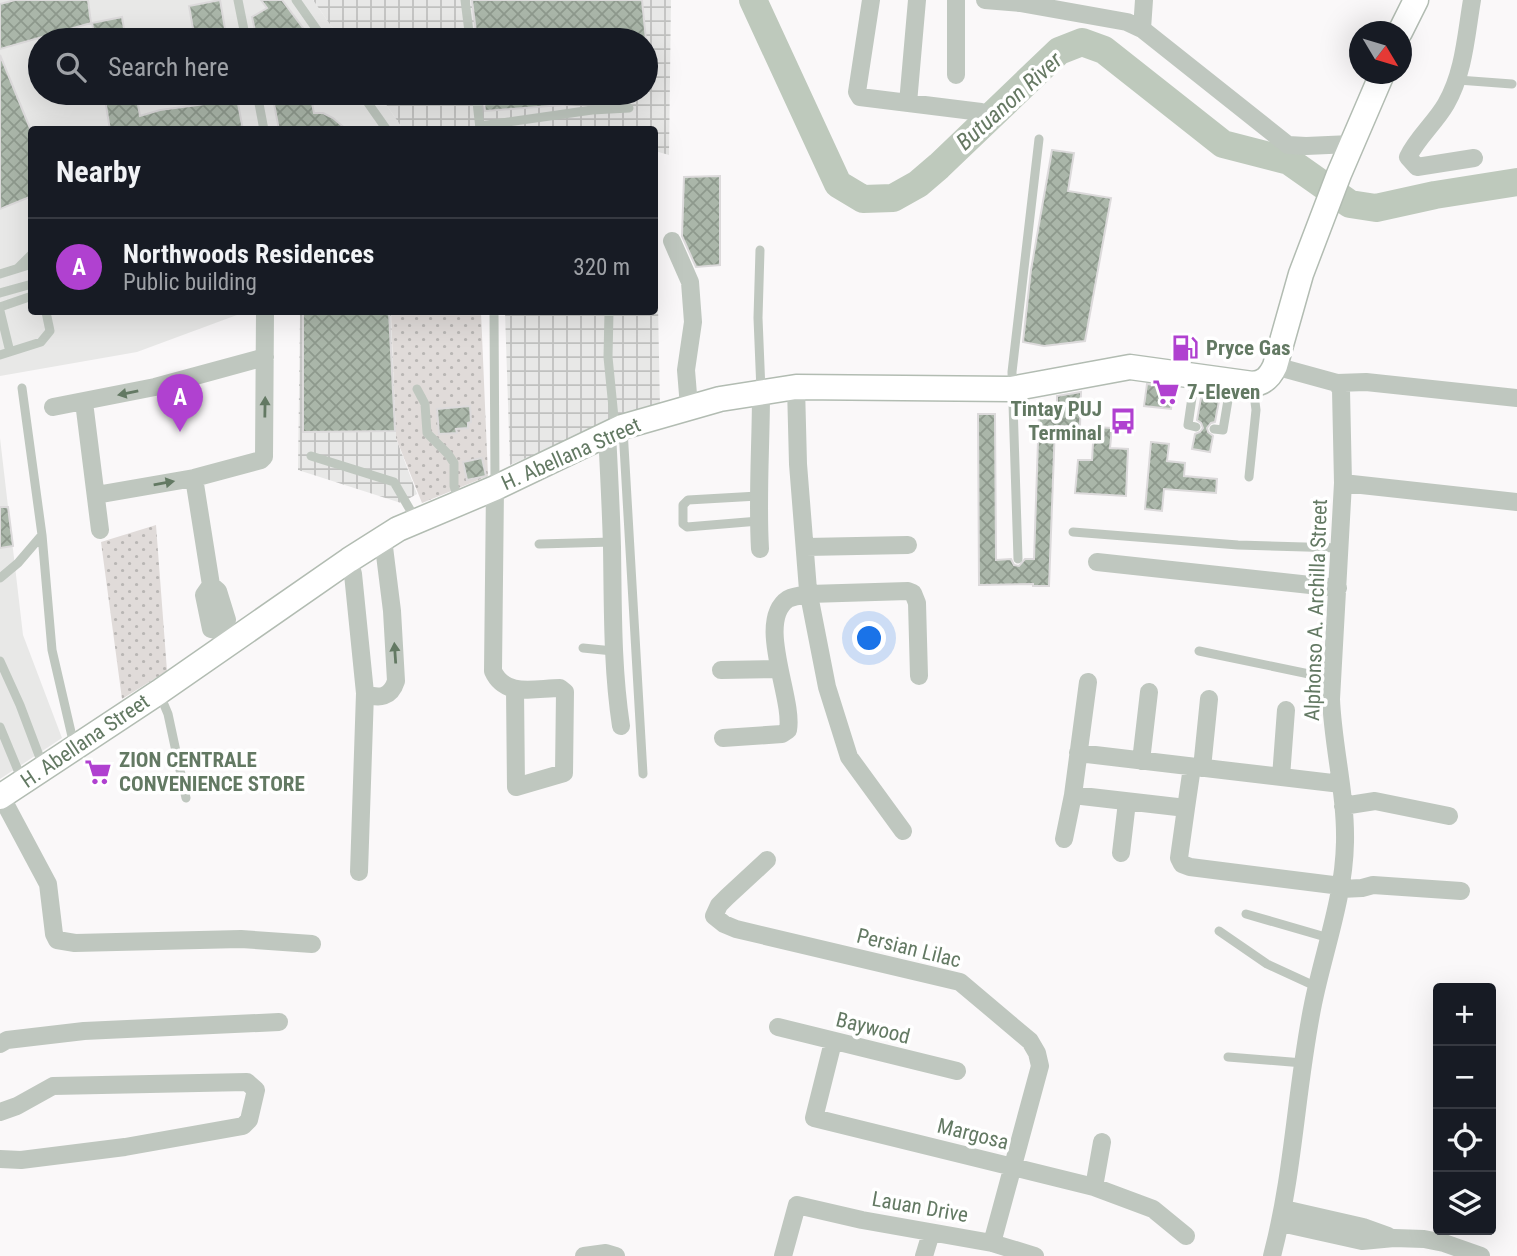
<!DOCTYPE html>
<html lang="en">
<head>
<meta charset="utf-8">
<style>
	:root { --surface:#171b24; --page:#242831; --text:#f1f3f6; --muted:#9ea1a6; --line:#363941; --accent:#b041d0 }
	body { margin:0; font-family:"Roboto Condensed",sans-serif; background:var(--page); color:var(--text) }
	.controls { position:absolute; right:21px; bottom:21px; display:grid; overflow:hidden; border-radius:7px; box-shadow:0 7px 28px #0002 }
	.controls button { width:63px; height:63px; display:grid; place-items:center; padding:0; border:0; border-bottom:2px solid var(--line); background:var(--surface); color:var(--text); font:35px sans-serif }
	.compass { position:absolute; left:1349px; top:21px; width:63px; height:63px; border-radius:50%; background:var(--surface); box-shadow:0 7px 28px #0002; rotate:128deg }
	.you { position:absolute; left:870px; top:639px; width:24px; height:24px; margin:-18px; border:5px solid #fff; border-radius:50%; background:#1a73e8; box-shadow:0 0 0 10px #1a73e833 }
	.badge { display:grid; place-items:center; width:46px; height:46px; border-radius:50%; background:var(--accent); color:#fff; font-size:23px; font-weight:700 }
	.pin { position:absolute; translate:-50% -58px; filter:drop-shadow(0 2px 4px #0008) }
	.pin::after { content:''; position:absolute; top:37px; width:24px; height:21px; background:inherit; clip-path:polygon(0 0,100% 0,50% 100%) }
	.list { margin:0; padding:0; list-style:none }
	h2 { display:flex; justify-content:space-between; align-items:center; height:91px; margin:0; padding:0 28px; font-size:30px }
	h2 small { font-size:23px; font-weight:400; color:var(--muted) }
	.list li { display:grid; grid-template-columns:46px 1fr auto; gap:21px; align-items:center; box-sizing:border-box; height:98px; padding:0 28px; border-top:2px solid var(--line) }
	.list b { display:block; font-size:26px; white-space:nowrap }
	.list p { margin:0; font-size:23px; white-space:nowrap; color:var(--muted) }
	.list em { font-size:23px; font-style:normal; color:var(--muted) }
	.icon { flex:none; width:38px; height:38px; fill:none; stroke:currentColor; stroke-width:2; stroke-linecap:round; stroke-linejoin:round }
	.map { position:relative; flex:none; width:1517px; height:1256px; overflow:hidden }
	.search { position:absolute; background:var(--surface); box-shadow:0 7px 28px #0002; left:28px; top:28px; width:630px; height:77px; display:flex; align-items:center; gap:18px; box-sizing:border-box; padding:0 24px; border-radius:38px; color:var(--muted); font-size:26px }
	.panel { position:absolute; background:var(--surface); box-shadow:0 7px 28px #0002; left:28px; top:126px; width:630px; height:189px; border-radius:7px }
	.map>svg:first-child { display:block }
	.built { fill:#e8e8e7 }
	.industrial { fill:url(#industrial-grid) }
	.grass { fill:url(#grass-dots) }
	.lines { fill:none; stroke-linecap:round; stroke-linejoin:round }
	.river { stroke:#bec9bc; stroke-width:28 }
	.building { fill:url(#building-cross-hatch); stroke:#dcdadb; stroke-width:2 }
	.secondary-casing { stroke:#b2bcb2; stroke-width:27 }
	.lane { stroke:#bfc7bf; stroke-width:9 }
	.street { stroke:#bfc7bf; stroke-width:18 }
	.secondary { stroke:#fff; stroke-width:24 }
	.oneway { fill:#637963 }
	.labels { text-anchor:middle; stroke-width:7; stroke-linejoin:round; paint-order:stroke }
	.poi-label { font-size:21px; font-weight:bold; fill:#637963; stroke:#fff; text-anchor:start }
	.street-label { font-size:21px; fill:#637963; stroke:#fff }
	.water-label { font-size:23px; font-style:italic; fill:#667963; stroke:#fff }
</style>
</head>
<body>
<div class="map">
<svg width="1517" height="1256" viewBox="0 0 1517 1256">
	<defs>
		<pattern id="industrial-grid" width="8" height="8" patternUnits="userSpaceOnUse" patternTransform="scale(1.75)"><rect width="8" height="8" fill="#e8e8e7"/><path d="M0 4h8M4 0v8" fill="none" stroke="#c0c1bf"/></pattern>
		<pattern id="grass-dots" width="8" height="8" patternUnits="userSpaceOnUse" patternTransform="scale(1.75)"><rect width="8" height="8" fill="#e0dbd9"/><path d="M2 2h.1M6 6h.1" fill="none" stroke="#b9b6b4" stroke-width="1.8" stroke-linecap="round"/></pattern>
		<pattern id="building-cross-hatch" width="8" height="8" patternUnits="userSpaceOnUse" patternTransform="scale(1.75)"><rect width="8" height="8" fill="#aab6a9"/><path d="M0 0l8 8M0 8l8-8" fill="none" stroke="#8e998d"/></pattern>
	</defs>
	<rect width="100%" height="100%" fill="#faf8f9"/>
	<path class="built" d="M0,0H313L341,40H40V93H378L403,129L32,130V312H245L137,352L0,376Z
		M0,438L23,635L62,738L0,779Z"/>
	<path class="industrial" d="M313,0H671L669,155L655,151L660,408L621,417L510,465L505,312H654V130L403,129L378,93H646V40H341Z
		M300,312H391L396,438L417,494L401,503L298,470Z"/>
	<path class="grass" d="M391,312H481L488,476L422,503L396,438Z
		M156,525L167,671L122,699L101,542Z"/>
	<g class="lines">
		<path class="river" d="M753,0L838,184L863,199L893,198L918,184L939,166L1059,51L1082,42L1104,50L1223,144L1289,161L1350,204L1376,208L1435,195L1517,182"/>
	</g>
	<path class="building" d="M15,0H88L91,23L0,49V4Z
		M220,0L227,40H195L189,6Z
		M261,0H282L312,40H257L252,17L267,8Z
		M472,0H642L646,40H477Z
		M122,17L126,40H95L92,23Z
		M0,55L32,133V196L0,209Z
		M104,93H136L140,116L160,110L206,104L204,93H236L243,130H110Z
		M272,93H310L314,113H323L333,118L347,130H279Z
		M483,93H601V102L485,111Z
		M1052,150L1074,153L1068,191L1111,198L1085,341L1044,346L1023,342L1031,270Z
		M720,176V265L696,267L682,236L684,177Z
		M303,312H389L395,431L303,432Z
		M1147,384L1174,388L1171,409L1144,406Z
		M1081,392L1080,426H1055L1049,586H1033V584L979,585L978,414H995L996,560L1011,559L1014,565L1019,566L1025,559H1034L1039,412H1057V396Z
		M1201,398L1219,401L1215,422L1211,423L1207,428L1208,432L1213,436L1210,452L1192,449L1195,434L1200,432L1203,428L1201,423L1197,420Z
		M470,406L471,422L468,423V428L456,429L457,433L439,434L437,409Z
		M1094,427L1112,428L1110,448L1128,449L1126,496L1075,493L1078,460H1092Z
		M1151,442L1169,444L1167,461L1185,463L1184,476L1217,479L1216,493L1164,489L1162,511L1145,509Z
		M482,458L486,476L467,480L463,462Z
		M0,507H8L13,546L0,548Z"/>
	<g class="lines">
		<g class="secondary-casing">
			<path id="secondary" d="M1400,32L1416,0
				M0,797L159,692L349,560L398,529L495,488L622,427L720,399L796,387L1011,389L1130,367L1253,384C1264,383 1270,377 1275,366L1301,274L1339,174L1382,74"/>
		</g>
		<path class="lane" d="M238,0L246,40
			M296,0L324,40
			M465,0L470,40
			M1458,80L1512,84
			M257,93L264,130
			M361,93L387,130
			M476,93L480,129
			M480,126L592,110L629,108
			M760,250L758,318L761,391
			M18,268L32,254
			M0,274L32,264
			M0,293L32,284
			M0,307L32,296
			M0,311L10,352
			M494,312L495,485
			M609,312L608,357L615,428
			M0,355L41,342L50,331L46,312
			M1195,377L1188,425L1196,427
			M22,388L42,535L52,650L74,745
			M417,389L425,404L427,433L448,454L454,463V486L459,502
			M623,429L643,774
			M1214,429L1223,430L1231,382
			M311,456L394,482L416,520
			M1249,477L1256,410L1253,386
			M758,496L688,500L683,505V524L687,527L759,521
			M1073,532L1238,545L1340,548
			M539,544L612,542
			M1018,559L1012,372L1039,139
			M0,578L18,563L42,535
			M583,648L613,651
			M1199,651L1333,679
			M0,661L20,705L43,766
			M160,695L168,714L186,798
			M0,727L22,780
			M1246,914L1329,938
			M1219,931L1267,964L1317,987
			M1228,1057L1303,1063"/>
		<path class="street" d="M871,0L857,92L860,97L981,112
			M985,0L1020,3L1127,22L1142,29L1288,145L1306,146L1351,144
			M1472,0C1466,35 1464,73 1446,104C1435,123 1417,138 1408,157L1417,167L1474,158
			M1142,29L1144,0
			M956,75V0
			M908,103L917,0
			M672,241L690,282L693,322L686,370L689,407
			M1275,366L1337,383L1366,382L1517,398
			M796,387L798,464L808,590L827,687L849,757L903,831
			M84,402L100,530
			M53,407L155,387L265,357
			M607,433C609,471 611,509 612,547C613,607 612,667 621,726
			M194,478L211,585L218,591L227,620L220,631L224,647
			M1343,483L1517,502
			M495,488L493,671C505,698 536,688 560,688L565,692L564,773L516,787L515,690
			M96,495L194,478L261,460L264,457L265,312
			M806,547L908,545
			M760,549C757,497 761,445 761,393
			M349,560L353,574L365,693L359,872
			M1097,562L1338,588
			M211,585L204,595L211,629L220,631
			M721,670L779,669
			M365,693C379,700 391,697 396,681L392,611L383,539
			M723,738L782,734L788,730C794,698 755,621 788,599C794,596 803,595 809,594L908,591L913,593L917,603L919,676
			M1078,753L1341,784
			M1141,761L1149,692
			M1202,768L1209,699
			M1281,777L1286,710
			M1073,795L1186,808L1179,858L1182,864L1190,867L1341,886
			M1,796L48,884L54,934L57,940L75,943L241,939L312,944
			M1343,806L1375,801L1449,816
			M1186,808L1192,767
			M1064,839L1073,795L1088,682
			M1121,853L1127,802
			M767,860L727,897L719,905L714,916L724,924L736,929L960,982L1030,1041L1037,1053L1040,1066L992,1243
			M1341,889L1362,888L1373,885L1461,891
			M778,1027L957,1071
			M833,1042L814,1118L1094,1187L1153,1209L1186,1236
			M0,1044L7,1040L84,1031L279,1022
			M0,1112L17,1106L53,1086L247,1082L256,1090L249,1120L243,1126L125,1147L21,1160L0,1159
			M1094,1187L1102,1142
			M1284,1209L1363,1227L1388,1236
			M1281,1223L1362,1241L1394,1238L1424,1239L1444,1243L1481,1256
			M584,1256L606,1253L616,1256
			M783,1256L797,1205L862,1220L992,1243L1035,1256
			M924,1256L931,1233
			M1272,1256C1294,1173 1296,1087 1313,1004C1324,950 1344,898 1345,842C1346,794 1333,747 1331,699L1343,483L1341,390L1337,383"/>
		<use href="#secondary" class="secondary"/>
	</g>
	<defs><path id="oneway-solid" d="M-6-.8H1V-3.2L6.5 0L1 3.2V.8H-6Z" transform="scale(1.75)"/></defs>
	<g class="oneway">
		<use href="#oneway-solid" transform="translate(128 393) rotate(168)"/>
		<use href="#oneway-solid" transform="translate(265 407) rotate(-89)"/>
		<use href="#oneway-solid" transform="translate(164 483) rotate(-10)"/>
		<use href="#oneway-solid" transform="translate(395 653) rotate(-94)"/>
	</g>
	<defs>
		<g id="fuel-bare" transform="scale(2.1)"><path d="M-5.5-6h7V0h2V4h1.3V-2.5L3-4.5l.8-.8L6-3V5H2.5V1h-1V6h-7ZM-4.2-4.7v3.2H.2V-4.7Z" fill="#b041d0" stroke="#fff" stroke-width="2.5" paint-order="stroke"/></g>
		<g id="supermarket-bare" transform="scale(2.1)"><path d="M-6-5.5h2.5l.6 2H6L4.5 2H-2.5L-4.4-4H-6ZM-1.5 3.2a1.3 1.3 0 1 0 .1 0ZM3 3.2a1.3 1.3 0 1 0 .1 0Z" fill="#b041d0" stroke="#fff" stroke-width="2.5" paint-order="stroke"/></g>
		<g id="bus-bare" transform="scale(2.1)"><path d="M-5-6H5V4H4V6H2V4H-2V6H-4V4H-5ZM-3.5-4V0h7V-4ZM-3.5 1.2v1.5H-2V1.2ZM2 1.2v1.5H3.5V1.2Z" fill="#b041d0" stroke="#fff" stroke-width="2.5" paint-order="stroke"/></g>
	</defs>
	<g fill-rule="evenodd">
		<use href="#fuel-bare" x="1185" y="348"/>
		<use href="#supermarket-bare" x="1166" y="392"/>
		<use href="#bus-bare" x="1123" y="421"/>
		<use href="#supermarket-bare" x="98" y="772"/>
	</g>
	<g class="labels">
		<g class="poi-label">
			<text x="1206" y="355">Pryce Gas</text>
			<text x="1187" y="399">7-Eleven</text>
			<text x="1102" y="416" text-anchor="end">Tintay PUJ<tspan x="1102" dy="24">Terminal</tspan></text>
			<text x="119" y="767">ZION CENTRALE<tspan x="119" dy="24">CONVENIENCE STORE</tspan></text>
		</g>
		<g class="street-label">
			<text transform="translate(571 454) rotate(-24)" y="7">H. Abellana Street</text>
			<text transform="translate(1316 610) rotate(-88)" y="7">Alphonso A. Archilla Street</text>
			<text transform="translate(85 741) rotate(-34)" y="7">H. Abellana Street</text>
			<text transform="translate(909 948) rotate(14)" y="7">Persian Lilac</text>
			<text transform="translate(873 1028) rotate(14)" y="7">Baywood</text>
			<text transform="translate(973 1134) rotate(14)" y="7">Margosa</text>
			<text transform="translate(920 1207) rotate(10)" y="7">Lauan Drive</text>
		</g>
		<g class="water-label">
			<text transform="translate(1009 101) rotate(-42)" y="8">Butuanon River</text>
		</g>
	</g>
</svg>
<div class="controls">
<button>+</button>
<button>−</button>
<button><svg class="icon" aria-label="locate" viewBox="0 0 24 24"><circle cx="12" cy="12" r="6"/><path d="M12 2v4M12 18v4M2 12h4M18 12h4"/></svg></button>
<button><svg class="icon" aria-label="layers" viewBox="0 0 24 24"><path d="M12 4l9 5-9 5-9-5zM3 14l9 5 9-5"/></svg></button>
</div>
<svg class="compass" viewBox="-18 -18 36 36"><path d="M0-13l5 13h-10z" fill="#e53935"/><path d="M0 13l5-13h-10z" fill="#9ea1a6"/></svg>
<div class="you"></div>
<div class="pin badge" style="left:180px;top:432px">A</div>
<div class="search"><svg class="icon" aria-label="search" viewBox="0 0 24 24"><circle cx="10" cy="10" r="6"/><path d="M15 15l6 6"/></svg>Search here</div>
<section class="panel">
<h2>Nearby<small></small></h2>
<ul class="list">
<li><span class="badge">A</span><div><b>Northwoods Residences</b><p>Public building</p></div><em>320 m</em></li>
</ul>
</section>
</div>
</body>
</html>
